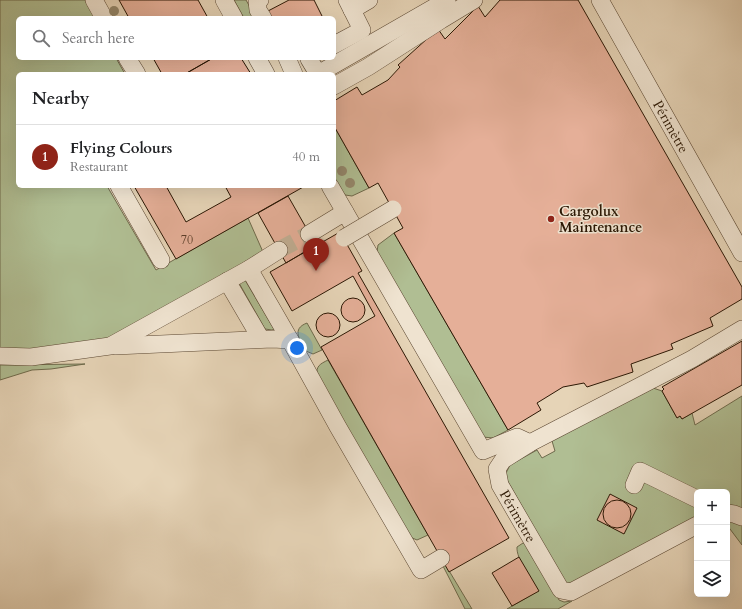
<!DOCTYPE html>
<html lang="en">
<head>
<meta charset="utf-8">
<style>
	:root { --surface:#fff; --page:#f6f6f6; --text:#202124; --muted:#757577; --line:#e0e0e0; --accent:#8f2418 }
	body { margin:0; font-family:Cardo,serif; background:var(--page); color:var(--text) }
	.controls { position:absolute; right:12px; bottom:12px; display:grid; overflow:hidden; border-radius:6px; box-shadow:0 4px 16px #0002 }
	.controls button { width:36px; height:36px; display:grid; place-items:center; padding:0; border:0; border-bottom:1px solid var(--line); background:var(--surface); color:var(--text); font:20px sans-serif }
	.you { position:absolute; left:297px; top:348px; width:14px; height:14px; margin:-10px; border:3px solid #fff; border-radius:50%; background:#1a73e8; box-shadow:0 0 0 6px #1a73e833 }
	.badge { display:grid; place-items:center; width:26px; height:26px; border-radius:50%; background:var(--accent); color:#fff; font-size:13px; font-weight:700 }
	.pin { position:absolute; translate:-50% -33px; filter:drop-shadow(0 1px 2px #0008) }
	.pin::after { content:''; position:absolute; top:21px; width:14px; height:12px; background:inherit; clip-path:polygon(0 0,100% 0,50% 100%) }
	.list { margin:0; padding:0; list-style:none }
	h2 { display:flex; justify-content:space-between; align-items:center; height:52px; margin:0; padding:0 16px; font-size:17px }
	h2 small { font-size:13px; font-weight:400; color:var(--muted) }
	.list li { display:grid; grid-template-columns:26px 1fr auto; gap:12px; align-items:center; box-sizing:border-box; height:64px; padding:0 16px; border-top:1px solid var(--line) }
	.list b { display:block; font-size:15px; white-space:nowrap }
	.list p { margin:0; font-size:13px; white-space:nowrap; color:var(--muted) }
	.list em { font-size:13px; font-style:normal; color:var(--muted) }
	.icon { flex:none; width:22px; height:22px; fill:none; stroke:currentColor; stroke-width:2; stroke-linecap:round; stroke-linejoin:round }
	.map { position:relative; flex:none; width:742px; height:609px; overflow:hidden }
	.search { position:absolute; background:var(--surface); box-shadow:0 4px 16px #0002; left:16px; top:16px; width:320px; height:44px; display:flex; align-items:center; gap:10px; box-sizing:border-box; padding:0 14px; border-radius:6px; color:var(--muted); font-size:15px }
	.panel { position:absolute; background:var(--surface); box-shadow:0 4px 16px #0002; left:16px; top:72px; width:320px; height:116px; border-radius:6px }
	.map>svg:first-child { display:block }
	.green { fill:#b0be93; stroke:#6e6a4c }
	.building { fill:#e5af98; stroke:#2b1704 }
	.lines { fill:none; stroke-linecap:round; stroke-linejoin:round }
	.minor-tunnel { stroke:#c1ae93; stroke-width:17; stroke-dasharray:17 8; stroke-linecap:butt }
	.minor-casing { stroke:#5a4631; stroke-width:18 }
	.minor { stroke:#efe3d0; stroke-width:17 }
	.minor-bridge-casing { stroke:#5a4631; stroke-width:18; stroke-linecap:butt }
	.minor-bridge { stroke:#efe3d0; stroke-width:17 }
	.tree { fill:#95886c }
	.poi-dot { fill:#8f2418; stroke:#efe3d0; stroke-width:1.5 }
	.labels { text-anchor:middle; stroke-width:3; stroke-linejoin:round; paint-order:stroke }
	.number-label { font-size:12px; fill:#5a3d29 }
	.street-label { font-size:14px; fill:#2b1704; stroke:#efe3d0 }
	.poi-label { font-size:14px; font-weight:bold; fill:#2b1704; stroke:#efe3d0; text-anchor:start }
</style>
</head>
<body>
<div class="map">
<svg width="742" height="609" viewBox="0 0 742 609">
	<rect width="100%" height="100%" fill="#e6d4b7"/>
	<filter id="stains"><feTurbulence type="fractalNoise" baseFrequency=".005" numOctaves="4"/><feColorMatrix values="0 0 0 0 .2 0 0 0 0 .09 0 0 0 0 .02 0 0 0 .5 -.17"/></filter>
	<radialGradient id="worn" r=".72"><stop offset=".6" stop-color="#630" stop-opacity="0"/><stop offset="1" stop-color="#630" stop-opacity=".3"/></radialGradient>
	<path class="green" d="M0,0H85L95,18H18V58H116L125,74H18V186H107L156,270L248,218L263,252L112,339L35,351L0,348Z
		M234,0H246L256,18H244Z
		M334,126L369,188L352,196L345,195L340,189L334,178Z
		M394,233L508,430L493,438L483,437L377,252L378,245Z
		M245,280L274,329L272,330L265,329L239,283Z
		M307,323L322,350L313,354L306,351C300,340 291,329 307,323Z
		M328,360L428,535L417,540L410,537L317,375C316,366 320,364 328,360Z
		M85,364L51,369L32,370L0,380V365Z
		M647,386L662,391L677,418L680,416L682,419L692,413L695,425L742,396V545L727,525V492H697V519L571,585L566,584L507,480L506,473L510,465L537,450L542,458L555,451L552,441Z
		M523,543L527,544L559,600L564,602L572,601L558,609H507L538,591C532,580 516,559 517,547Z
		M445,564L472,609H465L443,566Z"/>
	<path class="building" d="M119,0H198L208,18H129Z
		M289,0H314L323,18H272L268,11Z
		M500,0H578L742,287V299L710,318L713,326L671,344L673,349L631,364L633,372L587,387L584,383L563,387L537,403L541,410L508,430L394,233L403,228L378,183L369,188L334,126V101L357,87L362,95L388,80L400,67L398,65L438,29L445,39L478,6L485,17Z
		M153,58H213L185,74H162Z
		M213,58H241L251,74H185Z
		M134,186H166L186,222L231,197L225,186H305L176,259Z
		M288,196L316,245L286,263L258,213Z
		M340,232L362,271L358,273L509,538L449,572L321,347L375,316L353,276L292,311L270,272Z
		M341 310a12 12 0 1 1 24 0a12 12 0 1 1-24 0Z
		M316 325a12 12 0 1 1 24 0a12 12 0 1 1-24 0Z
		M742,341V385L682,419L680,416L677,418L662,391L664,389L662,387Z
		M610,494L637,508L624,534L597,520Z
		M603 514a14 14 0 1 1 28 0a14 14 0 1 1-28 0Z
		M519,557L539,591L512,606L492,573Z"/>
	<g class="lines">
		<path class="minor-tunnel" d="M279,250L309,234"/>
		<g class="minor-casing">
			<g id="minor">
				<path d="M94,0L104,18"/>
				<path d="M224,0L234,18"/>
				<path d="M260,0L257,1L258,10L263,18"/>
				<path id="s1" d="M600,0L742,253"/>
				<path d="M352,10L369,0"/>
				<path d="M334,45L362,30L347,0"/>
				<path d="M127,58L137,74"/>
				<path d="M257,58L266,74"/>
				<path d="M287,58L294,74"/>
				<path d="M311,58L309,59L318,74"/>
				<path d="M318,74L447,0"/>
				<path d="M334,86L368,67L441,20L474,0"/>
				<path d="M119,186L161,260"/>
				<path d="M330,186L345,212"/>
				<path d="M309,234L345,212L483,451L517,437L530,443"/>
				<path d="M249,269L290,340L338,427L421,570L441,558"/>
				<path d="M227,281L261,339"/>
				<path d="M115,346L273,339L290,340"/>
				<path d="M0,356L31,357L110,346L249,269L279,250"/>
				<path d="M634,485L640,471L697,499"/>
				<path d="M727,513L734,514L742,517"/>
				<path d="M697,525L571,592L561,590L500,485L497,469L503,460L530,443L692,359L742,329"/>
			</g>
		</g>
		<use href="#minor" class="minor"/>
		<g class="minor-bridge-casing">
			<path id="minor-bridge" d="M344,238L393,209"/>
		</g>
		<use href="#minor-bridge" class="minor-bridge"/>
	</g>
	<g class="tree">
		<circle cx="114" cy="11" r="5"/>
		<circle cx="342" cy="171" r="5"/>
		<circle cx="350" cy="183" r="5"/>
	</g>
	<circle class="poi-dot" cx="551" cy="219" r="4"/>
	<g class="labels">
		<g class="number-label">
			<text x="187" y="244">70</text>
		</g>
		<g class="street-label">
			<text dy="5" stroke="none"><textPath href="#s1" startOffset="145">Périmètre</textPath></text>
			<text transform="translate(518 516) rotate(60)" y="5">Périmètre</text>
		</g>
		<g class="poi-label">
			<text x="559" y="216">Cargolux<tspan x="559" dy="16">Maintenance</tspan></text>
		</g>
	</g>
	<rect width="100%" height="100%" filter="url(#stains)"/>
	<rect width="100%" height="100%" fill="url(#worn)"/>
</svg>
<div class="controls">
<button>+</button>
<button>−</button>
<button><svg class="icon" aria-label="layers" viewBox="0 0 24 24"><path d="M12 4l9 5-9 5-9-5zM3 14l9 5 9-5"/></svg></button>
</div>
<div class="you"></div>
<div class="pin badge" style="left:316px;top:271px">1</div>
<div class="search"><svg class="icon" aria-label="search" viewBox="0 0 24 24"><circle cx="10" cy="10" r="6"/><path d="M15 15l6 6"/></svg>Search here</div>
<section class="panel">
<h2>Nearby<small></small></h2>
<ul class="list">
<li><span class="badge">1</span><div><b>Flying Colours</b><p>Restaurant</p></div><em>40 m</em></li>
</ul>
</section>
</div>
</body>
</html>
